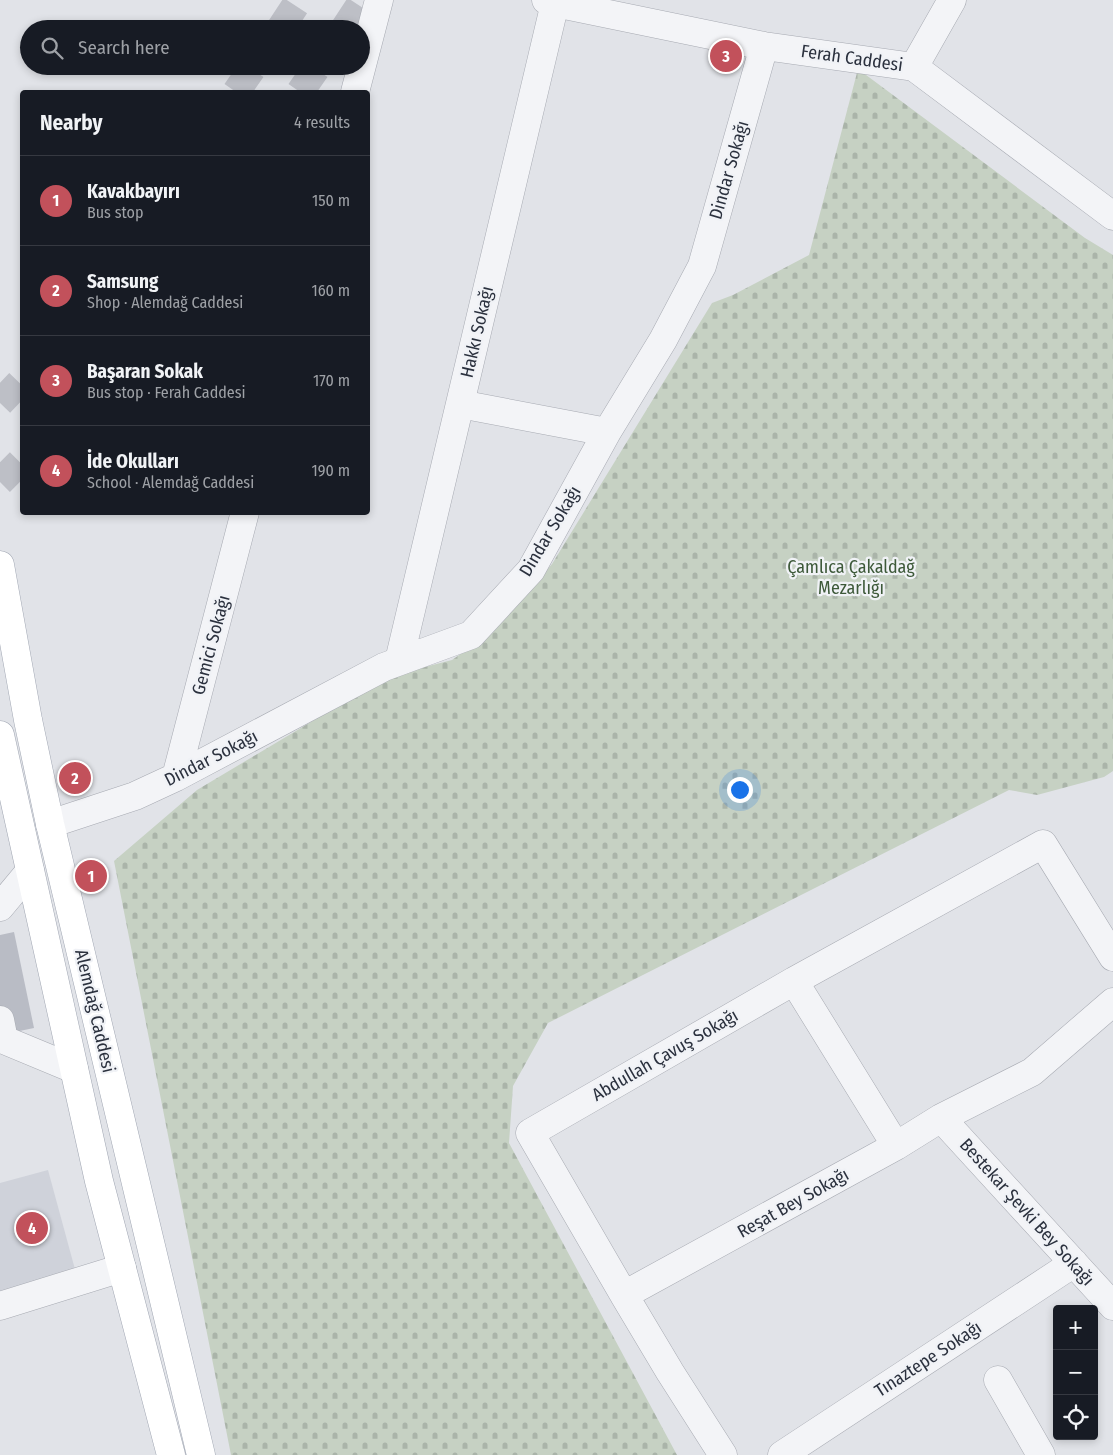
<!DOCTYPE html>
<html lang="en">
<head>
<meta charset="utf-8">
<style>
	:root { --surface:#171b24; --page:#242831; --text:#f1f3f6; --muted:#9ea1a6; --line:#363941; --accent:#c2515b }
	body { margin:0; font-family:"Fira Sans Condensed",sans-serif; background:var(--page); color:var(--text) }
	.controls { position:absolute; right:15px; bottom:15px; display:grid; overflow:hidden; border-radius:5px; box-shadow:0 2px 8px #0003 }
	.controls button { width:45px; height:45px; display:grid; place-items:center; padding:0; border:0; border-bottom:1px solid var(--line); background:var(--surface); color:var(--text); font:25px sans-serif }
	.you { position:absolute; left:739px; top:789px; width:18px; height:18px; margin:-12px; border:4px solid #fff; border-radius:50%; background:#1a73e8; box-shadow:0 0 0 8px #1a73e833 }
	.badge { display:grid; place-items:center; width:32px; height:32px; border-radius:50%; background:var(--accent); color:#fff; font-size:16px; font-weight:700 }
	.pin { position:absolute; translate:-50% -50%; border:2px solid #fff; box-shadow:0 1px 5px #0006 }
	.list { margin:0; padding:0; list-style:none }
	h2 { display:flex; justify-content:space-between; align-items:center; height:65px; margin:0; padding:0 20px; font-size:21px }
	h2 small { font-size:16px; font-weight:400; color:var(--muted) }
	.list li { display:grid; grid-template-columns:32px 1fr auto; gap:15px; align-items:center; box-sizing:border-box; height:90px; padding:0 20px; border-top:1px solid var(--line) }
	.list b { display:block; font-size:19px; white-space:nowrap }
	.list p { margin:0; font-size:16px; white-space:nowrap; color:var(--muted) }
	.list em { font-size:16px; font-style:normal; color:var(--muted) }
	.icon { flex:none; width:28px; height:28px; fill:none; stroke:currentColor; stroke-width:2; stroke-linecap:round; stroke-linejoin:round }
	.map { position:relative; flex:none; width:1113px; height:1455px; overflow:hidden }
	.search { position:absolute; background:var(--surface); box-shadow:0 2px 8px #0003; left:20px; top:20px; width:350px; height:55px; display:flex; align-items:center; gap:12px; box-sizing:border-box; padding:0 18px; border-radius:28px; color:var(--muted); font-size:19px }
	.panel { position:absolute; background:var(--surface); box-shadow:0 2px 8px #0003; left:20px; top:90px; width:350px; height:425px; border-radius:5px }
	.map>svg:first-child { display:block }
	.built { fill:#cfd2da }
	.cemetery { fill:url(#cemetery-stones) }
	.building { fill:#b9bcc5 }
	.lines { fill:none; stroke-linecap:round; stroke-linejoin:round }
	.major-tunnel { stroke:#bdbfc6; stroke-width:28; stroke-dasharray:28 14; stroke-linecap:butt }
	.minor-casing { stroke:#a7aab2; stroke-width:29 }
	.major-casing { stroke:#a1a7b3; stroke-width:29 }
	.minor { stroke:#f3f4f7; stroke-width:28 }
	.major { stroke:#fff; stroke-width:28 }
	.labels { text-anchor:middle; stroke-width:4.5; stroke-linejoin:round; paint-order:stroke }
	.street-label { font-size:18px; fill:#2b313e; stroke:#f0f2f6 }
	.park-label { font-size:18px; fill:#3d5939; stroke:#f0f2f6 }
</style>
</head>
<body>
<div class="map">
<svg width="1113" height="1455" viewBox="0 0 1113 1455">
	<defs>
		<pattern id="cemetery-stones" width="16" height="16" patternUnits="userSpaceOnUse" patternTransform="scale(1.25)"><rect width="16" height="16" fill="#c6d1c3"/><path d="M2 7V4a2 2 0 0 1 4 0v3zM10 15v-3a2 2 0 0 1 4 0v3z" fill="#aab4a9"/></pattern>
	</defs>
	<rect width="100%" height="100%" fill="#e1e3e8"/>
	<path class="built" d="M48,1170L76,1273L0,1298V1183Z"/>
	<path class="cemetery" d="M858,69L1085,238L1113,255V771L1104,777L1037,795L1009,790L548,1023L513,1086L509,1143L677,1455H231L114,861L197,790L386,677L452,660L496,629L552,564L712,303L733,295L809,255Z"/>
	<path class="building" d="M14,932L34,1028L0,1035V935Z"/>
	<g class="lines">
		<path class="major-tunnel" d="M280,29L299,0
			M344,29L363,0
			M236,92L254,66
			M300,92L318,66
			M0,403L22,380
			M0,482L22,460"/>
		<g class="minor-casing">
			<path id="minor" d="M546,0L555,3L764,46L914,67L1113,216
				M914,67L952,0
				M355,92L379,0
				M460,404L607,432
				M399,661L555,3
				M176,777L245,512
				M50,824L135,796L176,777L384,667L471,635L531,570L607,432L663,340L702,266L764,46
				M0,907L30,871
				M794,981L1043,844L1113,957
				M0,1020L4,1040L74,1069
				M941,1118L1113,1306
				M624,1295L530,1133L794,981L896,1146
				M0,1306L122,1268
				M998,1380L1041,1455
				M723,1455L670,1372L624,1295L896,1146L941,1118L1032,1072L1113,1002
				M782,1455L1074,1263"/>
		</g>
		<g class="major-casing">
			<path id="major" d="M0,565L28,720L50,824L201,1455
				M0,735L99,1181L171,1455"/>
		</g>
		<use href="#minor" class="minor"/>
		<use href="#major" class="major"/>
	</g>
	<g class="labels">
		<g class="street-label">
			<text transform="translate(852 58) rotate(8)" y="6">Ferah Caddesi</text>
			<text transform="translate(729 170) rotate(-74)" y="6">Dindar Sokağı</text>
			<text transform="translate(477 332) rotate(-77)" y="6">Hakkı Sokağı</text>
			<text transform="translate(550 531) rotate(-59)" y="6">Dindar Sokağı</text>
			<text transform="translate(211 645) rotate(-75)" y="6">Gemici Sokağı</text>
			<text transform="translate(211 758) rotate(-27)" y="6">Dindar Sokağı</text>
			<text transform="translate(95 1011) rotate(77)" y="6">Alemdağ Caddesi</text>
			<text transform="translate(665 1055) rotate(-30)" y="6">Abdullah Çavuş Sokağı</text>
			<text transform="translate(793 1203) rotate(-29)" y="6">Reşat Bey Sokağı</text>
			<text transform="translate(1027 1212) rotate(48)" y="6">Bestekar Şevki Bey Sokağı</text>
			<text transform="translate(928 1359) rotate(-33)" y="6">Tınaztepe Sokağı</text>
		</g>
		<g class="park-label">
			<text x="851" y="573">Çamlıca Çakaldağ<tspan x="851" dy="21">Mezarlığı</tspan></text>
		</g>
	</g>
</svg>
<div class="controls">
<button>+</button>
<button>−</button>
<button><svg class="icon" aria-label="locate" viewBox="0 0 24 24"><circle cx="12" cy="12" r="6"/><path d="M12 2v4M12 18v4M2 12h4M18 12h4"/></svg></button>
</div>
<div class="you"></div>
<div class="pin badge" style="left:91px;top:876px">1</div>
<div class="pin badge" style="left:75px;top:778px">2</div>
<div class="pin badge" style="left:726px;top:56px">3</div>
<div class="pin badge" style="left:32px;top:1228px">4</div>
<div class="search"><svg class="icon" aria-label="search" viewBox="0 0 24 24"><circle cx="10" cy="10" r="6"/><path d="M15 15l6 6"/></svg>Search here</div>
<section class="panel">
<h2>Nearby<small>4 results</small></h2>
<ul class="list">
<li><span class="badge">1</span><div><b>Kavakbayırı</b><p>Bus stop</p></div><em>150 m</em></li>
<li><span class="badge">2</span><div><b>Samsung</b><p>Shop · Alemdağ Caddesi</p></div><em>160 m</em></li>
<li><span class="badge">3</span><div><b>Başaran Sokak</b><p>Bus stop · Ferah Caddesi</p></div><em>170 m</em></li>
<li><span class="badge">4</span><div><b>İde Okulları</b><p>School · Alemdağ Caddesi</p></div><em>190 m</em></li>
</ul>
</section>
</div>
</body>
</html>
